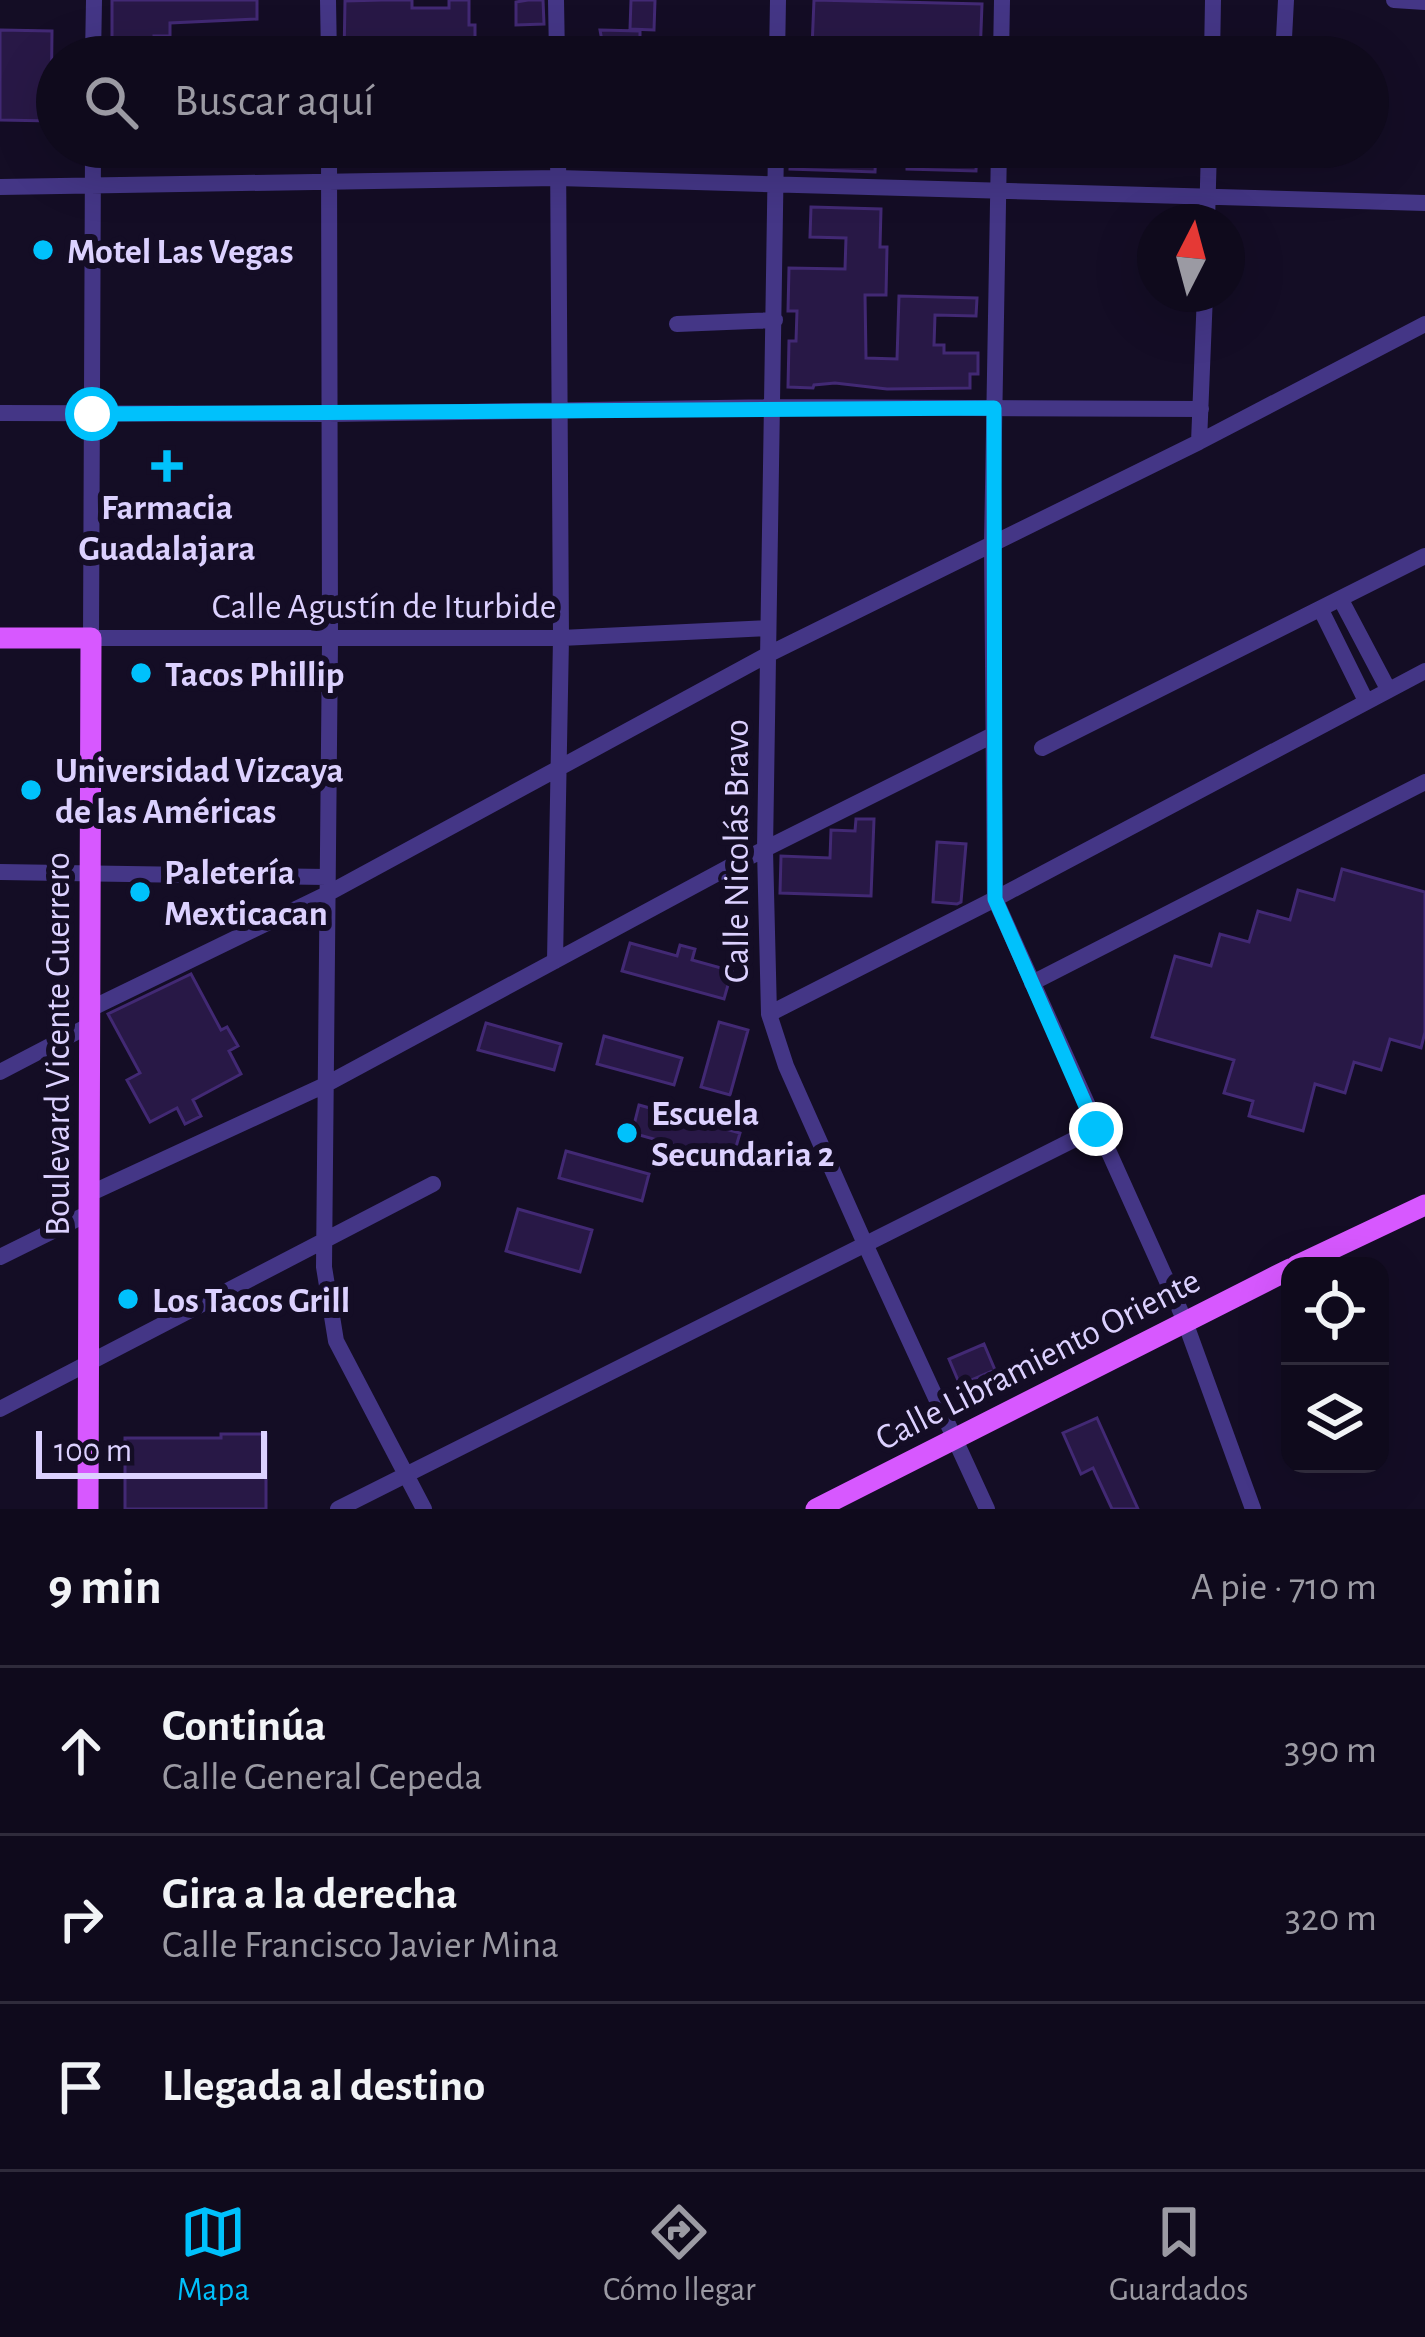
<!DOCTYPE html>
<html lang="es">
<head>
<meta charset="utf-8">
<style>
	:root { --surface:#0f0a1c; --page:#1d1829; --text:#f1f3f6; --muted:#9b9aa3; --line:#2f2b3b; --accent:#00c1fc }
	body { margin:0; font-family:"Alegreya Sans",sans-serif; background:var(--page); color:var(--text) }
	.controls { position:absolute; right:36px; bottom:36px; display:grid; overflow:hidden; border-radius:24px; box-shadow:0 12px 48px #0002 }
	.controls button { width:108px; height:108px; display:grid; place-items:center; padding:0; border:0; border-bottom:3px solid var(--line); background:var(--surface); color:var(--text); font:60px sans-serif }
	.compass { position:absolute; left:1137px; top:204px; width:108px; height:108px; border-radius:50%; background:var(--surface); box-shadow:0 12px 48px #0002; rotate:6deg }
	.scale { position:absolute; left:36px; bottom:30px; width:231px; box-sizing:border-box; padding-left:12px; border:6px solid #dcd1ff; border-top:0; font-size:33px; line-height:42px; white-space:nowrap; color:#dcd1ff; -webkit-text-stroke:9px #140d25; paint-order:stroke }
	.stop { position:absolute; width:36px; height:36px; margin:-27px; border:9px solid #00c1fc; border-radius:50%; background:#fff }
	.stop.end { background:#00c1fc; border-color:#fff; box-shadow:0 3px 12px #0008 }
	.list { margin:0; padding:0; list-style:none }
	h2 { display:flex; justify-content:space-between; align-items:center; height:156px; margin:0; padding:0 48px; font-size:51px }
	h2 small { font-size:39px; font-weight:400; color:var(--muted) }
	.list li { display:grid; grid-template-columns:78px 1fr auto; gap:36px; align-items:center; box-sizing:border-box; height:168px; padding:0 48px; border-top:3px solid var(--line) }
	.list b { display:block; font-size:45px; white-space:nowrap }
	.list p { margin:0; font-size:39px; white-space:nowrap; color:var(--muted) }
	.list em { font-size:39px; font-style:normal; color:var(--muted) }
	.icon { flex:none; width:66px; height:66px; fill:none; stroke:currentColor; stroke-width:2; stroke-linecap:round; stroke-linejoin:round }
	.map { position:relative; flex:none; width:1425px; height:1509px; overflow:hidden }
	.search { position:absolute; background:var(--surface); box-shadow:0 12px 48px #0002; left:36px; right:36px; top:36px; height:132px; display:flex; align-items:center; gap:30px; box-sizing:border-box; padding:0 42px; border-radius:66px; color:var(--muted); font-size:45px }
	.sheet { height:660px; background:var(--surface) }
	nav { display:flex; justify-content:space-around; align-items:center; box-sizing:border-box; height:168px; border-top:3px solid var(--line); background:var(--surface); font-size:33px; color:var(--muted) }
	nav a { display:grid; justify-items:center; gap:6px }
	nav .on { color:var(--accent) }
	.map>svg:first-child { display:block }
	.building { fill:#281846; stroke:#422974; stroke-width:3 }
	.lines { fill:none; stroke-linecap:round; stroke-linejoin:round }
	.minor { stroke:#443686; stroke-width:16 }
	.major { stroke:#d758ff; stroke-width:21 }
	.route { stroke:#00c1fc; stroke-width:15 }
	.poi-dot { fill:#00c1fc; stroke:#140d25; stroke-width:4.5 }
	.labels { text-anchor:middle; stroke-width:12; stroke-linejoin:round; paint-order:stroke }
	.poi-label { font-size:36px; font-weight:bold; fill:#dcd1ff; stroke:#140d25; text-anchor:start }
	.street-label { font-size:36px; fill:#dcd1ff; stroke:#140d25 }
</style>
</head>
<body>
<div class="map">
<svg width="1425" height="1509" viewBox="0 0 1425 1509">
	<rect width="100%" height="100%" fill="#140d25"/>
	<path class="building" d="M112,0H257V19L170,23V36H154V57H120V48H112Z
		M382,0H412V8H449V0H469V25H475V57H344L345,1Z
		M528,0H543L544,24L516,25V2Z
		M631,0H655L654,30L630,29Z
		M814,0L982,4L980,57H899V51L812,48Z
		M0,30L52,31L51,121L0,120Z
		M600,30L640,31V52L633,51V57H605Z
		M209,147H309L308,166H209Z
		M344,147H472V163L344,162Z
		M791,147H876L875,172L790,169Z
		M907,147H977L976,171L907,169Z
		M811,207L881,209L880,247H887L886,295H865L866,358L897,359L899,296L977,298L976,316L935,315L934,345H944V353H978V374H970V388L887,389L835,383L814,385L813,388L788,387L789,341H796L797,311H788L789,268L845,269L846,238L810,237Z
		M856,819H874L871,896L780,893L781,856L830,858L831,830L855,831Z
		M937,842L966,844L961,902L957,904L933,902Z
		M1342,869L1425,892V1032L1421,1048L1390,1039L1381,1070L1354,1062L1345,1093L1315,1084L1303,1131L1249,1116L1253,1101L1224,1093L1234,1060L1152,1037L1175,956L1211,966L1220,934L1249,942L1258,911L1290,920L1298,890L1334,900Z
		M630,943L677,956L680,945L695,949L692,960L732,971L724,999L622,971Z
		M191,974L221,1030L227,1027L238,1046L229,1051L241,1074L193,1100L201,1116L185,1124L177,1108L150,1122L127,1080L140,1073L108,1014Z
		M719,1022L748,1030L730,1095L701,1087Z
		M486,1023L561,1044L554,1070L478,1050Z
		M604,1036L682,1058L674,1085L597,1064Z
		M639,1105L740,1133L732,1161L632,1133Z
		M566,1151L649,1174L642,1201L559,1178Z
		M518,1209L592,1230L580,1272L506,1251Z
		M984,1344L995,1370L960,1385L949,1359Z
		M1097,1418L1138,1509H1112L1093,1468L1081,1474L1063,1433Z
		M221,1434H266V1509H125V1438H221Z"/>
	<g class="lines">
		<path class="minor" d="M328,0L329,57
			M556,0L557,57
			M1394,0L1425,2
			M93,57L94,0
			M777,57L778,0
			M1001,57L1002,0
			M1212,57L1213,0
			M1283,57L1286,0
			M93,147L91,638H561L768,628
			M329,147L330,640L324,1267L336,1341L424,1509
			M776,147L765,850L769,1014L786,1066L866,1246L987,1509
			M999,147L992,544L995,899L1184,1319L1253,1509
			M0,187L558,178L1425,203
			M1207,222L1209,147
			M677,324L775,320
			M0,413L329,414L773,407L1201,409
			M1199,442L1205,294
			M1341,600L1388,689
			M1321,610L1366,701
			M1042,748L1425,556
			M0,872L327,877
			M555,961L561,638L558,147
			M1032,983L1425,782
			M90,1009L327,894L769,654L1199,442L1425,324
			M769,1014L995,899L1425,671
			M0,1072L90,1025
			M89,1194L323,1086L731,866L993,735
			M0,1257L89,1213
			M0,1409L433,1184
			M338,1509L1095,1129"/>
		<path class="major" d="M0,638H91L88,1509
			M1296,1266L1425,1205
			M816,1509L1290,1269"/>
	</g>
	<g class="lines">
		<path class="route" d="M92,414L994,408L995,899L1096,1129"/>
	</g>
	<g class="poi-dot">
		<circle cx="43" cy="250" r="12"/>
		<path d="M161 448h12v12h12v12h-12v12h-12v-12h-12v-12h12z"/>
		<circle cx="141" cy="673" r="12"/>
		<circle cx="31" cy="790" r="12"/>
		<circle cx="140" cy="892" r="12"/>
		<circle cx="627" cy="1133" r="12"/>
		<circle cx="128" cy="1299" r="12"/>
	</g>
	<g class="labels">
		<g class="poi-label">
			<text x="67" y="263">Motel Las Vegas</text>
			<text x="167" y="519" text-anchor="middle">Farmacia<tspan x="167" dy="41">Guadalajara</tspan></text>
			<text x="165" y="686">Tacos Phillip</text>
			<text x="55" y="782">Universidad Vizcaya<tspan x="55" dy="41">de las Américas</tspan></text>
			<text x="164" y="884">Paletería<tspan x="164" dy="41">Mexticacan</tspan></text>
			<text x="651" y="1125">Escuela<tspan x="651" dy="41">Secundaria 2</tspan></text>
			<text x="152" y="1312">Los Tacos Grill</text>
		</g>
		<g class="street-label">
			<text x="384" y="618">Calle Agustín de Iturbide</text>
			<text transform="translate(735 851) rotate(-90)" y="13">Calle Nicolás Bravo</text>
			<text transform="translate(56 1044) rotate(-90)" y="13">Boulevard Vicente Guerrero</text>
			<text transform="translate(1037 1358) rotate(-27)" y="13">Calle Libramiento Oriente</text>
		</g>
	</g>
</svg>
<div class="controls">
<button><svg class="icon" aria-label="locate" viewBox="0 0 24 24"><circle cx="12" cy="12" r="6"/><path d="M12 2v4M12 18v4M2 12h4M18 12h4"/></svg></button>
<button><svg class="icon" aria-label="layers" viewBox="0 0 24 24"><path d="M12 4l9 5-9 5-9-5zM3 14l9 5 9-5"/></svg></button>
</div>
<svg class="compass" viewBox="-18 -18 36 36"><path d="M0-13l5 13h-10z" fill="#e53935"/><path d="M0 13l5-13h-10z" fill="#9b9aa3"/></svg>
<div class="scale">100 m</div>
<div class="stop" style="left:92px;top:414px"></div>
<div class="stop end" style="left:1096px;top:1129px"></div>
<div class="search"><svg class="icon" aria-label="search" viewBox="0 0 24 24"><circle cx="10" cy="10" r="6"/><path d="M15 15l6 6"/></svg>Buscar aquí</div>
</div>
<section class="sheet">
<h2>9 min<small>A pie · 710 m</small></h2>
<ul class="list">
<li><svg class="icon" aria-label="ahead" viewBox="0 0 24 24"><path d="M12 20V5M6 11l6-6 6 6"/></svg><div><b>Continúa</b><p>Calle General Cepeda</p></div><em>390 m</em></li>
<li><svg class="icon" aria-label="right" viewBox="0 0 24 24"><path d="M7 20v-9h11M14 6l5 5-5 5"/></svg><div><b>Gira a la derecha</b><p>Calle Francisco Javier Mina</p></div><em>320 m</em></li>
<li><svg class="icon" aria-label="arrive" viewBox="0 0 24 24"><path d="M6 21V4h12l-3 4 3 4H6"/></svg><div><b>Llegada al destino</b></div></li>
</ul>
</section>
<nav>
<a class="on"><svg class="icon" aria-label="map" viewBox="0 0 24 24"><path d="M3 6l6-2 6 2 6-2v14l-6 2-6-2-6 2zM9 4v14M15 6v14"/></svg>Mapa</a>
<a><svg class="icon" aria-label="directions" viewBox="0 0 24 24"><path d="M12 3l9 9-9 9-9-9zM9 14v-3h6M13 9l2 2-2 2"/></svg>Cómo llegar</a>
<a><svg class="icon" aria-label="saved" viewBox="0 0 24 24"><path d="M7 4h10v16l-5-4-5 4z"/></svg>Guardados</a>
</nav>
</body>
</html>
